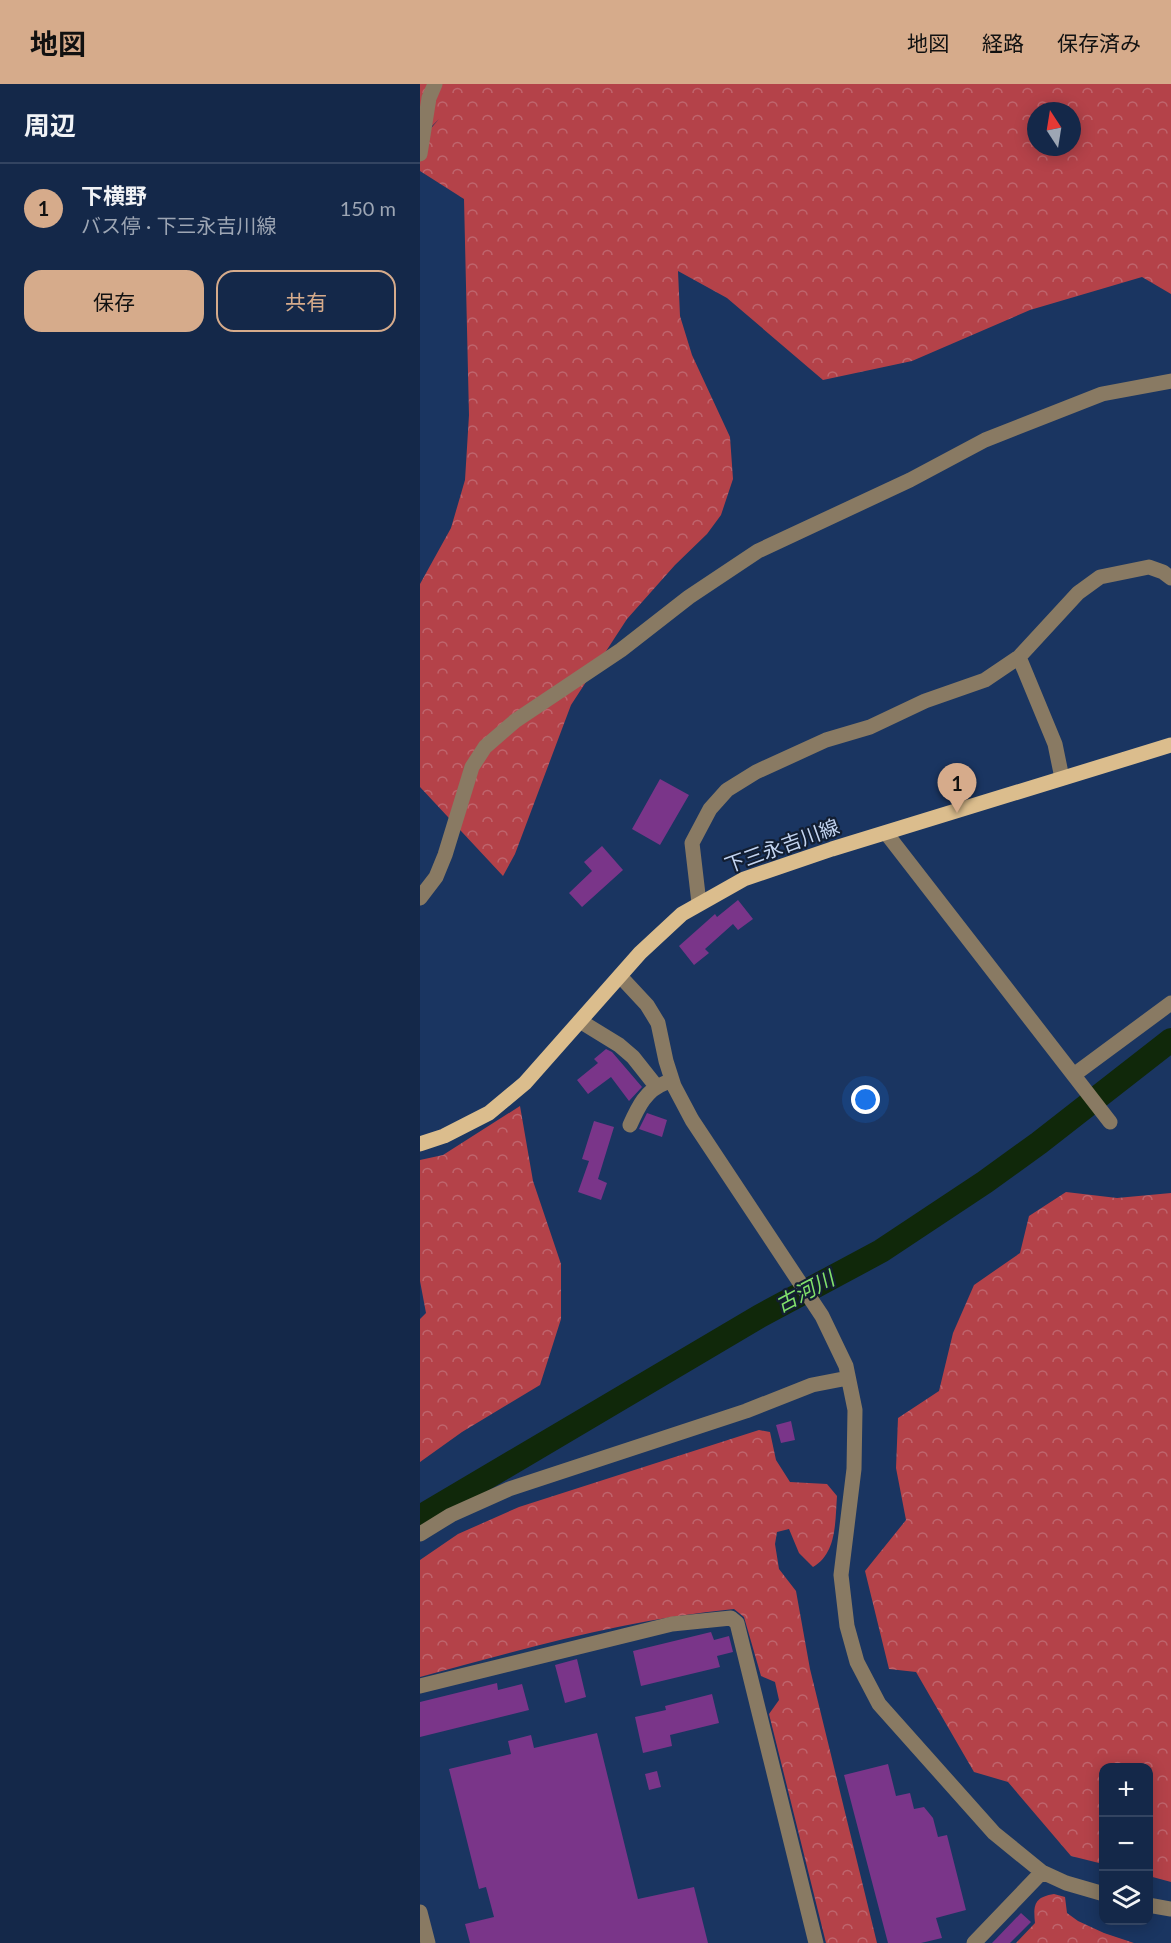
<!DOCTYPE html>
<html lang="ja">
<head>
<meta charset="utf-8">
<style>
	:root { --surface:#142849; --page:#1d3050; --text:#f1f3f6; --muted:#9da6b4; --line:#334461; --accent:#d6ab8b }
	body { margin:0; font-family:Lato,"Noto Sans JP",sans-serif; background:var(--page); color:var(--text) }
	.controls { position:absolute; right:18px; bottom:18px; display:grid; overflow:hidden; border-radius:12px; box-shadow:0 3px 15px #0003 }
	.controls button { width:54px; height:54px; display:grid; place-items:center; padding:0; border:0; border-bottom:2px solid var(--line); background:var(--surface); color:var(--text); font:30px sans-serif }
	.compass { position:absolute; left:607px; top:18px; width:54px; height:54px; border-radius:50%; background:var(--surface); box-shadow:0 3px 15px #0003; rotate:348deg }
	.you { position:absolute; left:446px; top:1016px; width:21px; height:21px; margin:-15px; border:4px solid #fff; border-radius:50%; background:#1a73e8; box-shadow:0 0 0 9px #1a73e833 }
	.badge { display:grid; place-items:center; width:39px; height:39px; border-radius:50%; background:var(--accent); color:#111; font-size:20px; font-weight:700 }
	.pin { position:absolute; translate:-50% -50px; filter:drop-shadow(0 2px 3px #0008) }
	.pin::after { content:''; position:absolute; top:32px; width:21px; height:18px; background:inherit; clip-path:polygon(0 0,100% 0,50% 100%) }
	.list { margin:0; padding:0; list-style:none }
	h2 { display:flex; justify-content:space-between; align-items:center; height:78px; margin:0; padding:0 24px; font-size:26px }
	h2 small { font-size:20px; font-weight:400; color:var(--muted) }
	.list li { display:grid; grid-template-columns:39px 1fr auto; gap:18px; align-items:center; box-sizing:border-box; height:90px; padding:0 24px; border-top:2px solid var(--line) }
	.list b { display:block; font-size:22px; white-space:nowrap }
	.list p { margin:0; font-size:20px; white-space:nowrap; color:var(--muted) }
	.list em { font-size:20px; font-style:normal; color:var(--muted) }
	.actions { display:flex; gap:12px; padding:18px 24px }
	.actions a { flex:1; padding:14px 0; border:2px solid var(--accent); border-radius:18px; text-align:center; font-size:21px; color:var(--accent) }
	.actions .main { background:var(--accent); color:#111 }
	.icon { flex:none; width:33px; height:33px; fill:none; stroke:currentColor; stroke-width:2; stroke-linecap:round; stroke-linejoin:round }
	.map { position:relative; flex:none; width:751px; height:1859px; overflow:hidden }
	header { display:flex; align-items:center; gap:36px; box-sizing:border-box; height:84px; padding:0 30px; background:var(--accent); color:#111 }
	header strong { font-size:28px }
	nav { display:flex; gap:33px; margin-inline-start:auto; font-size:21px }
	main { display:flex }
	aside { flex:1; background:var(--surface) }
	.map>svg:first-child { display:block }
	.forest { fill:url(#forest-crowns); fill-rule:evenodd }
	.lines { fill:none; stroke-linecap:round; stroke-linejoin:round }
	.river { stroke:#10280a; stroke-width:24 }
	.building { fill:#7a3589 }
	.minor { stroke:#897a63; stroke-width:15 }
	.major { stroke:#dbbd8d; stroke-width:15 }
	.labels { text-anchor:middle; stroke-width:4.5; stroke-linejoin:round; paint-order:stroke }
	.street-label { font-size:20px; fill:#c4d5f1; stroke:#121e32 }
	.water-label { font-size:21px; font-style:italic; fill:#81e06b; stroke:#121e32 }
</style>
</head>
<body>
<header>
<strong>地図</strong>
<nav><a>地図</a><a>経路</a><a>保存済み</a></nav>
</header>
<main>
<aside>
<h2>周辺<small></small></h2>
<ul class="list">
<li><span class="badge">1</span><div><b>下横野</b><p>バス停 · 下三永吉川線</p></div><em>150 m</em></li>
</ul>
<div class="actions"><a class="main">保存</a><a>共有</a></div>
</aside>
<div class="map">
<svg width="751" height="1859" viewBox="0 0 751 1859">
	<defs>
		<pattern id="forest-crowns" width="20" height="18" patternUnits="userSpaceOnUse" patternTransform="scale(1.5)"><rect width="20" height="18" fill="#b44249"/><path d="M2 6a3 3 0 1 1 6 0M12 15a3 3 0 1 1 6 0" fill="none" stroke="#bf656d"/></pattern>
	</defs>
	<rect width="100%" height="100%" fill="#1a3561"/>
	<path class="forest" d="M0,0H751V210L722,193L610,226L492,277L403,296L307,214L258,187L260,232L272,271L310,353L313,395L301,431L287,450L255,481L207,535L151,621L95,770L83,792L0,703V500L31,444L45,396L49,331L44,115L0,87V57L19,35L0,54ZM616,27H652V63H616Z
		M100,1022L113,1097L141,1180V1235L120,1301L42,1348L0,1378V1235L6,1229L0,1197V1076L23,1071Z
		M646,1108L697,1114L751,1109V1798L729,1792L728,1684H684L683,1780L651,1772L588,1698L554,1688L496,1588L469,1585L445,1487L486,1436L476,1384L478,1334L519,1307L533,1249L554,1201L600,1169L609,1132Z
		M339,1346L350,1348L356,1376L370,1398L407,1400L417,1412C415,1438 417,1469 393,1483L379,1469L369,1445L357,1448L355,1460L359,1485L376,1507L390,1585L457,1859H406L349,1630L359,1616L355,1598L341,1592L324,1533L314,1525C207,1535 103,1565 0,1593V1476L38,1450L99,1423Z
		M634,1810L645,1813L647,1829L658,1837L684,1849L714,1859H596L615,1839C613,1820 615,1813 634,1810Z"/>
	<g class="lines">
		<path class="river" d="M0,1433L340,1232L461,1167L565,1098L619,1059L751,956"/>
	</g>
	<path class="building" d="M240,695L269,711L240,761L212,745Z
		M182,762L203,786L162,823L149,809L172,787L164,778Z
		M318,816L333,835L318,846L313,840L285,865L289,869L274,881L259,862L295,830L297,833Z
		M186,965L192,968L222,1003L209,1017L191,993L168,1010L157,996L178,979L174,975Z
		M227,1029L247,1036L242,1053L219,1045Z
		M174,1037L194,1043L178,1095L187,1099L181,1116L158,1108L169,1077L162,1075Z
		M371,1337L375,1356L361,1359L356,1341Z
		M291,1548L294,1556L309,1552L313,1568L297,1572L300,1583L221,1602L213,1567Z
		M157,1575L166,1613L145,1619L135,1581Z
		M77,1599L78,1606L102,1600L109,1626L0,1653V1618Z
		M292,1610L299,1639L250,1651L252,1662L223,1669L215,1633L246,1626L245,1622Z
		M177,1649L218,1815L274,1803L288,1859H50L45,1840L74,1833L66,1803L59,1805L29,1685L91,1670L88,1657L111,1651L114,1664Z
		M468,1680L476,1712L490,1709L494,1725L504,1723L513,1734L518,1753L527,1751L546,1826L516,1834L522,1854L501,1859H468L424,1691Z
		M237,1687L241,1703L229,1706L225,1690Z
		M601,1829L611,1838L590,1859H572Z"/>
	<g class="lines">
		<path class="minor" d="M0,70L9,14L15,0
			M599,573L635,660L642,694
			M466,749L690,1038
			M0,814L16,793L25,771L52,683L65,663L95,637L201,566L269,513L338,467L490,396L565,356L682,310L751,297
			M279,819L272,759L290,725L307,706L336,688L406,656L450,643L505,617L565,596L599,573L658,509L680,493L729,483L743,488L751,494
			M200,892L227,921L238,939L246,977L254,1002L272,1036L402,1232L426,1282L435,1326L434,1385L421,1491L427,1542L437,1578L459,1620L574,1749L622,1788L646,1799L684,1810
			M160,937L199,961L213,973L236,1002
			M655,990L751,919
			M210,1041C218,1023 226,1006 245,999
			M0,1450L31,1431L89,1405L326,1327L392,1301L428,1294
			M0,1602L252,1540L311,1534L317,1539L396,1859
			M728,1821L751,1825
			M0,1828L8,1859
			M554,1859L622,1788"/>
		<path class="major" d="M0,1060L24,1052L69,1029L105,999L220,869L262,830L324,795L412,765L751,661"/>
	</g>
	<g class="labels">
		<g class="street-label">
			<text transform="translate(362 762) rotate(-20)" y="7">下三永吉川線</text>
		</g>
		<g class="water-label">
			<text transform="translate(385 1208) rotate(-28)" y="7">古河川</text>
		</g>
	</g>
</svg>
<div class="controls">
<button>+</button>
<button>−</button>
<button><svg class="icon" aria-label="layers" viewBox="0 0 24 24"><path d="M12 4l9 5-9 5-9-5zM3 14l9 5 9-5"/></svg></button>
</div>
<svg class="compass" viewBox="-18 -18 36 36"><path d="M0-13l5 13h-10z" fill="#e53935"/><path d="M0 13l5-13h-10z" fill="#9da6b4"/></svg>
<div class="you"></div>
<div class="pin badge" style="left:537px;top:729px">1</div>
</div>
</main>
</body>
</html>
